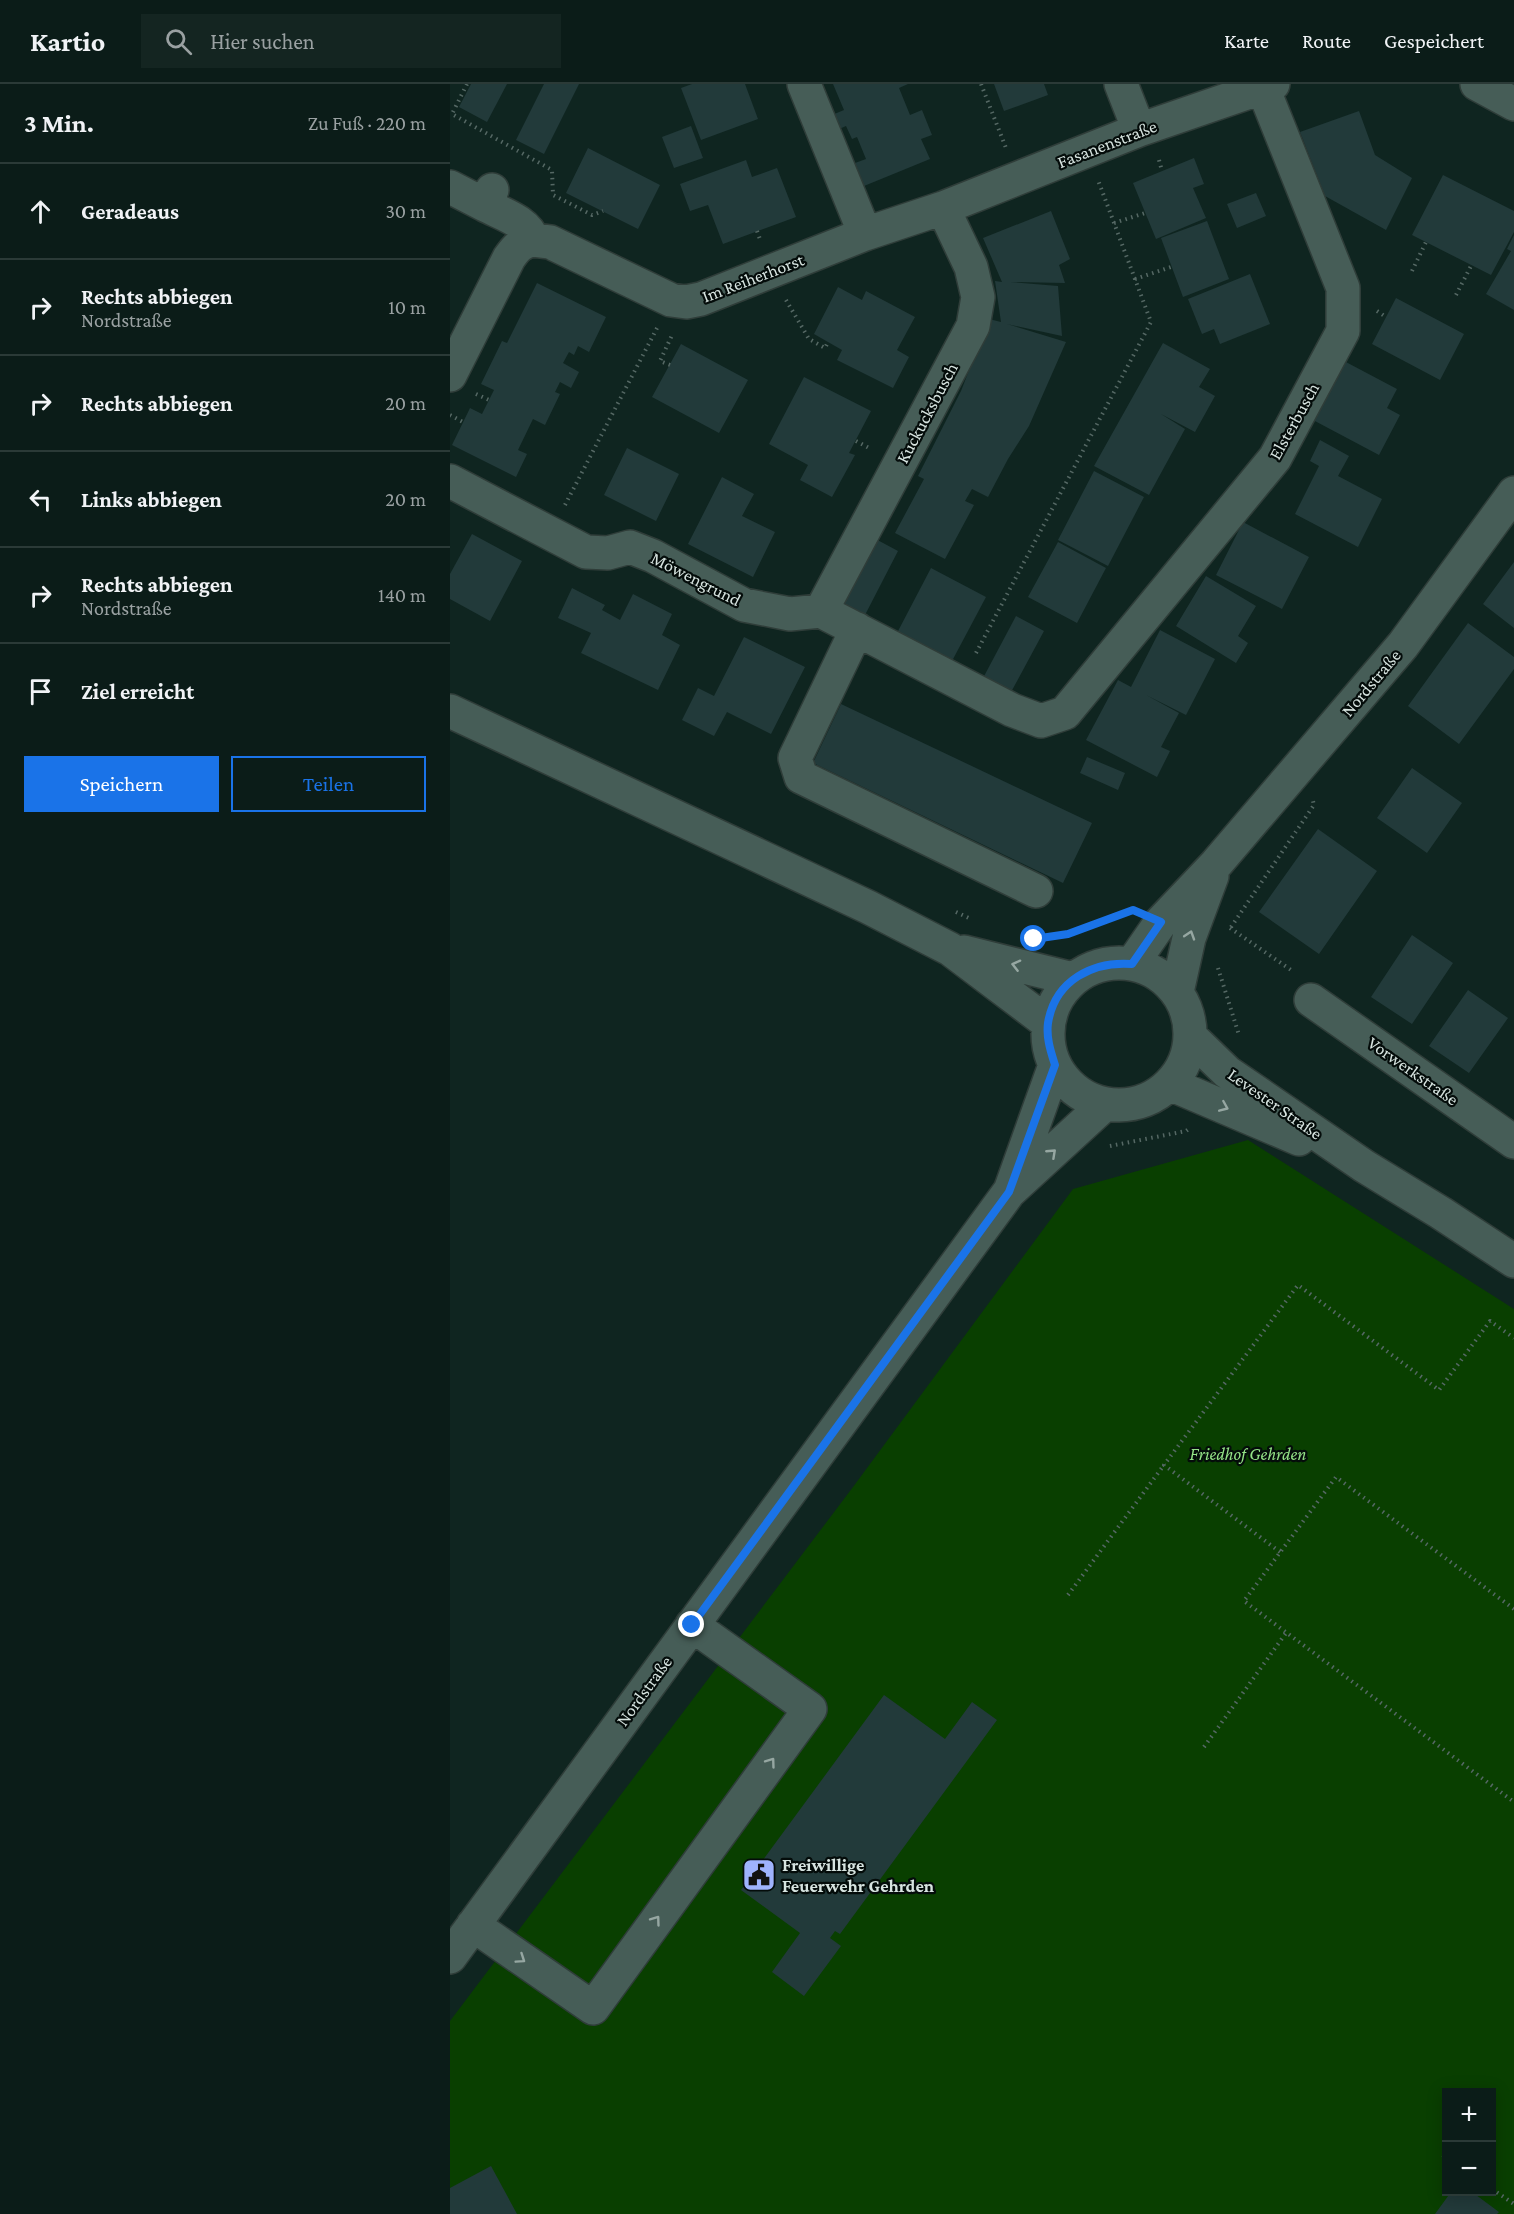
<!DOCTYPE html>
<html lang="de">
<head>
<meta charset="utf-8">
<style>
	:root { --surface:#0b1c18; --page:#142521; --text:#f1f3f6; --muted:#9aa1a2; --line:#2b3a37; --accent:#1a73e8 }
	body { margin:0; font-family:"Crimson Pro",serif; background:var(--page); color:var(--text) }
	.controls { position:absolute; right:18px; bottom:18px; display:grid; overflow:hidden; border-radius:0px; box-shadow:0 3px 15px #0003 }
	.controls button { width:54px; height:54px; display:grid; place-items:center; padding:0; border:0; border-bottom:2px solid var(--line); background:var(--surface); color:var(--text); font:30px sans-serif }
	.stop { position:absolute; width:18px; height:18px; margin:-14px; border:4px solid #1a73e8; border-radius:50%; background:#fff }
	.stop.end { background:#1a73e8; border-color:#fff; box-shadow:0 2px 6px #0008 }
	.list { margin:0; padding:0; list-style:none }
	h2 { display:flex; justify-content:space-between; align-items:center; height:78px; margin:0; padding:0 24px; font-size:26px }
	h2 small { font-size:20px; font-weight:400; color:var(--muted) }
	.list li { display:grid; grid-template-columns:39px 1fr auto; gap:18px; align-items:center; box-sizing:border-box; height:96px; padding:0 24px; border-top:2px solid var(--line) }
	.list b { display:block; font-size:22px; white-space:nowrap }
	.list p { margin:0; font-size:20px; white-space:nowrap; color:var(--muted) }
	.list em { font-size:20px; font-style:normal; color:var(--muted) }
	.actions { display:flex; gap:12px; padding:18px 24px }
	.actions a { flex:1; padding:14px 0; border:2px solid var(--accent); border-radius:0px; text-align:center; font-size:21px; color:var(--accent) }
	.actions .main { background:var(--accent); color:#fff }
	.icon { flex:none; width:33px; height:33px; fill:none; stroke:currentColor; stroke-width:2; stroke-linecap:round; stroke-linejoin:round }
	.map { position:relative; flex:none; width:1064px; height:2130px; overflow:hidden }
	header { display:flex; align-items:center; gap:36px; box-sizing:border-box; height:84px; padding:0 30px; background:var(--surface); border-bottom:2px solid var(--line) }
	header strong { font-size:28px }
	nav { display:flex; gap:33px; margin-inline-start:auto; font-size:21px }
	.search { width:420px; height:54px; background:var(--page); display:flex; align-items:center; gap:15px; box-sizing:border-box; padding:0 21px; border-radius:0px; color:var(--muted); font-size:22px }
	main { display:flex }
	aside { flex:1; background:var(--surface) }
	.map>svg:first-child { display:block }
	.green { fill:#093f00; fill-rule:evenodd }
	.building { fill:#223a3a }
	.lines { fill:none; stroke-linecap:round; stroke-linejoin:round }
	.minor-casing { stroke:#2f3d39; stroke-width:36 }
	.path { stroke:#556864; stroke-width:4; stroke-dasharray:1.5 4.5; stroke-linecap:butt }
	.minor { stroke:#465d57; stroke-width:33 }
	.oneway { stroke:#96a7a2 }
	.route { stroke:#1a73e8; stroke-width:8 }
	.labels { text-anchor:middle; stroke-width:4.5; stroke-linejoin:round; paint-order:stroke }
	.street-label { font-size:18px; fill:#d7e4e0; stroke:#040c0a }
	.park-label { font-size:18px; font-style:italic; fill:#94e387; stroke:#040c0a }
	.poi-label { font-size:18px; font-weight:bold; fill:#d7e4e0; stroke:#040c0a; text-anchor:start }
</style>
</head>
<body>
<header>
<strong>Kartio</strong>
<div class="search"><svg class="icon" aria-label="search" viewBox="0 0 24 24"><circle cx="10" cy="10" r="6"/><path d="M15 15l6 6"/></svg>Hier suchen</div>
<nav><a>Karte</a><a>Route</a><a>Gespeichert</a></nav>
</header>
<main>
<aside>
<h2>3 Min.<small>Zu Fuß · 220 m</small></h2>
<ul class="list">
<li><svg class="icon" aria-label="ahead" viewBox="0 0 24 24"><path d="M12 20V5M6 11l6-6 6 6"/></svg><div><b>Geradeaus</b></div><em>30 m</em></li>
<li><svg class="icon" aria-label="right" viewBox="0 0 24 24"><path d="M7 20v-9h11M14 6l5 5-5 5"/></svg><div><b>Rechts abbiegen</b><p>Nordstraße</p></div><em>10 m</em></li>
<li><svg class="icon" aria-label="right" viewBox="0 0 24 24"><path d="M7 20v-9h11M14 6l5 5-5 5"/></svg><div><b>Rechts abbiegen</b></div><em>20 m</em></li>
<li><svg class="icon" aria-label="left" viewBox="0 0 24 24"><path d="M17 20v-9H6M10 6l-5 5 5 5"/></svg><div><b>Links abbiegen</b></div><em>20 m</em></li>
<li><svg class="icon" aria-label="right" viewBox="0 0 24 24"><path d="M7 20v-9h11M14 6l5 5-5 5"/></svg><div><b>Rechts abbiegen</b><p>Nordstraße</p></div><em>140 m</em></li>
<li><svg class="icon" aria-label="arrive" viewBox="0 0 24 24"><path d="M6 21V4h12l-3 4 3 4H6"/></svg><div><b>Ziel erreicht</b></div></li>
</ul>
<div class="actions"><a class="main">Speichern</a><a>Teilen</a></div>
</aside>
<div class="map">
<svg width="1064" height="2130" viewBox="0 0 1064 2130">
	<rect width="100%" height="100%" fill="#0f2520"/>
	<path class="green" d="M798,1056L1064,1225V2130H0V1937L403,1403L623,1105ZM996,2008H1042V2108H996Z"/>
	<path class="building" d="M21,0H57L37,38L9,23Z
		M94,0H129L94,70L66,56Z
		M242,0H295L308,35L251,56L231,4Z
		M383,0H458L449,4L460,31L472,26L482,51L471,55L480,75L414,102L405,79L416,75L407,53L402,55L396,42L387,46L382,31L394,26Z
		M544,0H594L598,11L554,27Z
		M909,27L925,71L962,94L936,146L875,112L850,48Z
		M241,42L253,74L224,84L212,53Z
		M138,64L210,101L188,145L116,109Z
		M744,74L754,100L743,104L756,134L706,155L683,99Z
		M296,76L302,93L327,84L346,133L273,160L258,121L240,127L230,100Z
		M993,91L1064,127V148L1041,191L962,151Z
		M806,109L816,132L787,144L777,120Z
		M601,127L620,175L609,181L615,199L560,198L608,202L612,252L557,240L616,258L579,342L558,375L538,413L522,405L515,417L524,421L495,475L445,449L474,395L468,392L511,307L539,235L551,238L545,197L552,198L533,154Z
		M757,137L779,195L733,213L711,154Z
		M1064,151V226L1036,210L1061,167L1057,165Z
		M800,190L820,240L770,260L764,245L752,250L738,215Z
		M87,199L156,233L139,268L128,262L124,271L119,268L113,279L129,288L121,304L110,298L105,308L110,310L95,341L83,335L68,366L77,370L66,393L2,361L20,324L32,330L44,306L31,300L52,257L57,259Z
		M388,203L412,216L416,207L465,233L447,266L459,273L443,304L387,276L392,266L364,250Z
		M946,214L1014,250L990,296L922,260Z
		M713,259L760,285L749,303L765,312L745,348L711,330L735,345L699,411L644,382Z
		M231,260L298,296L269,349L202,313Z
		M894,277L947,305L937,324L950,331L929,371L863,336Z
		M354,293L421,327L399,369L405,371L382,413L350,396L358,381L319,360Z
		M870,356L899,372L888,392L932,415L908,463L845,430L869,382L860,377Z
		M177,364L229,390L206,437L154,411Z
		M644,387L694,413L658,482L608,456Z
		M272,393L304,410L292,432L325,448L303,493L238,460Z
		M793,438L859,473L832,525L766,491Z
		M22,450L72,477L40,537L0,515V490Z
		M420,452L448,467L415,531L386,516Z
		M608,458L656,484L627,539L578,513Z
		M1064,478V544L1033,520Z
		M481,484L536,513L502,577L447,549Z
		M756,492L806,522L788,552L798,559L786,579L726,542Z
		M122,504L155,521L152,526L170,536L183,510L222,530L212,551L230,561L208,606L131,569L141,549L108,534Z
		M566,532L594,547L560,610L532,596Z
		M1018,539L1064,573V585L1009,660L958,622Z
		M710,546L765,575L736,631L696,611L729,629L711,663L720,667L707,693L636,656L668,596L681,603Z
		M294,553L355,583L321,650L277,628L264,652L232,636L248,604L264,612Z
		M391,620L642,739L613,799L363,679Z
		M637,673L675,689L668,706L630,689Z
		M962,684L1012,719L977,769L927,734Z
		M868,745L927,787L869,870L809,828Z
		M962,851L1003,879L962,940L921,913Z
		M1018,906L1058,934L1019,989L979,962Z
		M434,1611L495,1655L522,1618L547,1636L390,1850L385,1847L380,1854L391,1862L354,1912L322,1888L350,1849L291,1806Z
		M41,2082L67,2130H0V2104Z
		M1001,2108H1022L1049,2128L1047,2130H985Z"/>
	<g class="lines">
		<g class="minor-casing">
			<path id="minor" d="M354,0L415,150
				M671,0L689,46
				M1027,0L1064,20
				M0,103L35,121
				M42,106L35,121C52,130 77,137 83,156L100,158L221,216L236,218L251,215L415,150L493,124L689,46L823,0
				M0,291L59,174C66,164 70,159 83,156
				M0,397L136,468L158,469L180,463L203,472L294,521L340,530L371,527L562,626L591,637L615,629L825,374L893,247V204L813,4
				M371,527L523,242L528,213L521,183L493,124
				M407,545L345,674L351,693L586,807
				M0,627L418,823L500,865L598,939
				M514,868L623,895
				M598 950a71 71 0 1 1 142 0a71 71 0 1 1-142 0Z
				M682,880L711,838L766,780L953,561L1064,409
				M727,908L739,854L762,792
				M861,916L1064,1058
				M741,953L777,988L914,1082L991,1129L1064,1177
				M720,1000L849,1055
				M561,1104L605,981
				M23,1841L143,1924L360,1625L242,1541
				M0,1873L559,1108L655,1020"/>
		</g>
		<path class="path" d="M17,0L2,30L102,86L103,111L142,131L153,127
			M531,0L556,64
			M709,76L712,87
			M664,139L695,129
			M307,147L311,158
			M962,187L976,158
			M685,195L721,183
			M1006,211L1021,182
			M336,216L359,255L375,264L378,258
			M927,227L936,233
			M220,281L210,277L223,249
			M26,310L39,316
			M0,331L13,338
			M406,357L421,365
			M115,421L207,244
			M526,569L701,238L648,96
			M506,828L521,835
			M781,843L864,721L863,717
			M780,844L844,888
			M597,853L618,850L678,828
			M768,884L789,951
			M660,1062L736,1047L740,1044
			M830,1468L714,1381L848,1201L989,1306L1040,1237L1064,1254
			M618,1511L714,1381
			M1064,1525L886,1393L794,1517L1064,1718
			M754,1663L836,1549
			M993,2071L996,2074
			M1042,2105L1064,2120"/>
		<use href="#minor" class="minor"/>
	</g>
	<defs><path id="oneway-chevron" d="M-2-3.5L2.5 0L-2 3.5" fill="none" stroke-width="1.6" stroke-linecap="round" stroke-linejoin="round" transform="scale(1.5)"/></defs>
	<g class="oneway">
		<use href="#oneway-chevron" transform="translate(740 851) rotate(-72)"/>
		<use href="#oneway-chevron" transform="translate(566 881) rotate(-166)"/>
		<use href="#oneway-chevron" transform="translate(774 1023) rotate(23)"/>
		<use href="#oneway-chevron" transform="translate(602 1069) rotate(-43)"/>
		<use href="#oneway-chevron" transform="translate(321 1678) rotate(-54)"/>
		<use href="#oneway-chevron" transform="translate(206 1836) rotate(-54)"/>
		<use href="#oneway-chevron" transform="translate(71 1875) rotate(34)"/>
	</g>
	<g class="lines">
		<path class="route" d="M242,1541L559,1108L605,981C601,968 596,954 598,939C605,896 643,877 682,880L711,838L683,826L618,850L584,855"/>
	</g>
	<defs>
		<g id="civic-square" transform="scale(1.725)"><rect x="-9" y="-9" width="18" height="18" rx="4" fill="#9fb3fd" stroke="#040c0a"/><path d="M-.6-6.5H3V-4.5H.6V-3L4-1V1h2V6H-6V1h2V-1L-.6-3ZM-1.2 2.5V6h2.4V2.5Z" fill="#111"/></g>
	</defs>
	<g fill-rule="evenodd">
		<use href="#civic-square" x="309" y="1791"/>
	</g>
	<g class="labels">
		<g class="street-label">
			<text transform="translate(657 60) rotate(-21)" y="6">Fasanenstraße</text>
			<text transform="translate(303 194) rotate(-21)" y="6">Im Reiherhorst</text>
			<text transform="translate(477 329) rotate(-62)" y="6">Kuckucksbusch</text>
			<text transform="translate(844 337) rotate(-61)" y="6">Elsterbusch</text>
			<text transform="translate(246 495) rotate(27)" y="6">Möwengrund</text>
			<text transform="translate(921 599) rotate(-50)" y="6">Nordstraße</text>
			<text transform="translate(963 987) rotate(35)" y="6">Vorwerkstraße</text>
			<text transform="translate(825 1020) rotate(35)" y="6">Levester Straße</text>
			<text transform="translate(194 1607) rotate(-54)" y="6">Nordstraße</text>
		</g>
		<g class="park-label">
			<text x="798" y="1376">Friedhof Gehrden</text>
		</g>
		<g class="poi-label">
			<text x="332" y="1787">Freiwillige<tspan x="332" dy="21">Feuerwehr Gehrden</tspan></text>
		</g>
	</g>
</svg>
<div class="controls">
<button>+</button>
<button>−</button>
</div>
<div class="stop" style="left:584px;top:855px"></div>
<div class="stop end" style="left:242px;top:1541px"></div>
</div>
</main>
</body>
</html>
